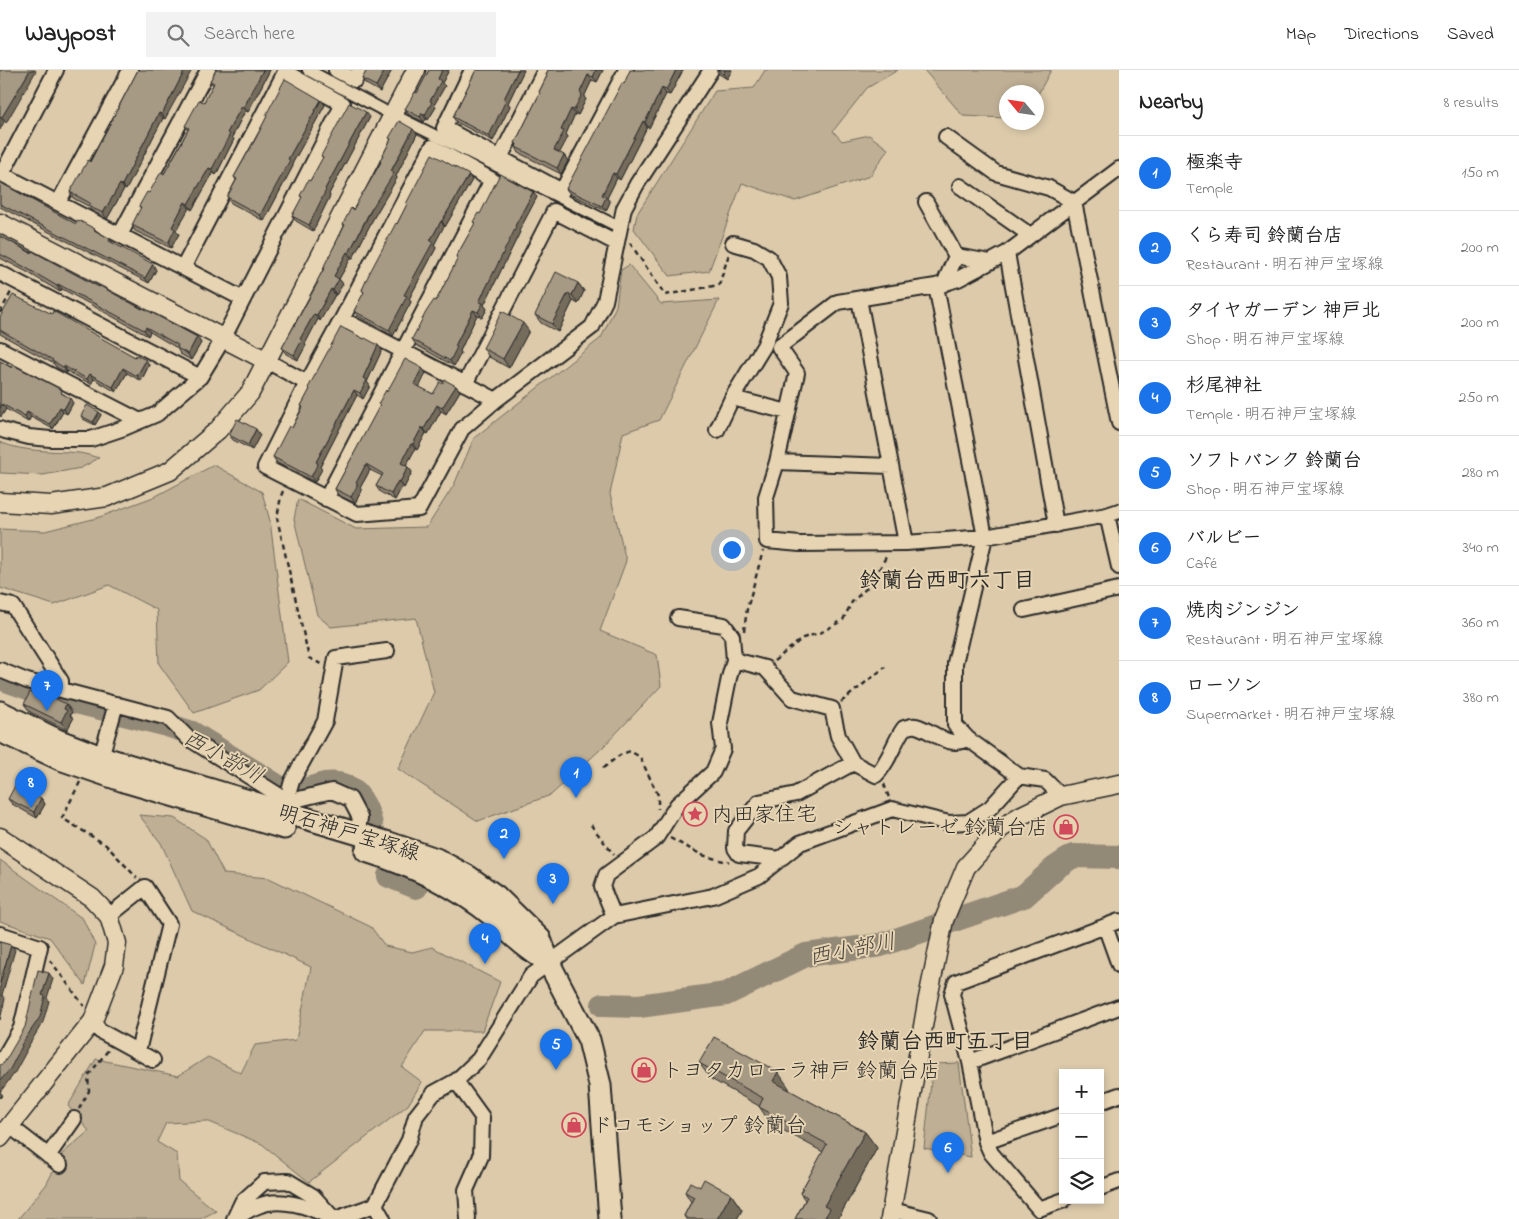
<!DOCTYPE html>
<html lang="en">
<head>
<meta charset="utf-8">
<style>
	:root { --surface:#fff; --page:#f2f2f2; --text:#222; --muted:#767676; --line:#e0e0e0; --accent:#1a73e8 }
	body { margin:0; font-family:"Indie Flower","Klee One",sans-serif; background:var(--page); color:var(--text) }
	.controls { position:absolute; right:15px; bottom:15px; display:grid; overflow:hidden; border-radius:0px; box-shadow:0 2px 8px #0003 }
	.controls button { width:45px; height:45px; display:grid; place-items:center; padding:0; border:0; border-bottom:1px solid var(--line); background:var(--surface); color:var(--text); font:25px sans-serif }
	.compass { position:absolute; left:999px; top:15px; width:45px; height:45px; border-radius:50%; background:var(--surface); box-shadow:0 2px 8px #0003; rotate:299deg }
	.you { position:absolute; left:731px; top:479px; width:18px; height:18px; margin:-12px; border:4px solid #fff; border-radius:50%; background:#1a73e8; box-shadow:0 0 0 8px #1a73e833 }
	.badge { display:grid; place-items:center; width:32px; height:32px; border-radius:50%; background:var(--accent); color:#fff; font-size:16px; font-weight:700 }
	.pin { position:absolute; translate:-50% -41px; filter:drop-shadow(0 1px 2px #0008) }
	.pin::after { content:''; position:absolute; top:26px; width:18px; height:15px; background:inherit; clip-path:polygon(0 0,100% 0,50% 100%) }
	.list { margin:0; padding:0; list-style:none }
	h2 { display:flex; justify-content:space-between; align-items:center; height:65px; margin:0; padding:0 20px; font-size:21px }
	h2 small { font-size:16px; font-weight:400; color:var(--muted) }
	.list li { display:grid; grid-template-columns:32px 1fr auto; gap:15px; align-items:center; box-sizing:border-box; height:75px; padding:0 20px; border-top:1px solid var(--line) }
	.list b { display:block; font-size:19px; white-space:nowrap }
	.list p { margin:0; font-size:16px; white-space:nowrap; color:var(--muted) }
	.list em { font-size:16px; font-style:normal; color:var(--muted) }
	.icon { flex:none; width:28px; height:28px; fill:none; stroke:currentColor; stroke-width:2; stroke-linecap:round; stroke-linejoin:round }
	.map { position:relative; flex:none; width:1119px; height:1149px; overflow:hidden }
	header { display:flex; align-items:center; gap:30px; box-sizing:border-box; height:70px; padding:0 25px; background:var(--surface); border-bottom:1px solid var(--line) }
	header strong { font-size:24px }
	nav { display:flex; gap:28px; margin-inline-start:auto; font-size:18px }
	.search { width:350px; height:45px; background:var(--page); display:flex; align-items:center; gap:12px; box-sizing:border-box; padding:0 18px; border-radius:0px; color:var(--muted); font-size:19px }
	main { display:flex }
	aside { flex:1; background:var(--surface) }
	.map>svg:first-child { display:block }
	.green { fill:#beaf95; stroke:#746d60 }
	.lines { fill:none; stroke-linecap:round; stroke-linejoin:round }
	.river { stroke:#938977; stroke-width:24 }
	.pedestrian-casing { stroke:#2b2b2b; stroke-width:14 }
	.minor-casing { stroke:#2b2b2b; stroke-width:18 }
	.tertiary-casing { stroke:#2b2b2b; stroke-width:21 }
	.primary-casing { stroke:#2b2b2b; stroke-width:25 }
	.path { stroke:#2b2b2b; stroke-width:2.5; stroke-dasharray:5 4; stroke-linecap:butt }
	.pedestrian { stroke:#e7d4b2; stroke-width:10 }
	.minor { stroke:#e7d4b2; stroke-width:14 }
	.tertiary { stroke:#e7d4b2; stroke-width:18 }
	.primary { stroke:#e7d4b2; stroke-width:21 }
	.wall { fill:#908472; stroke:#2b2b2b }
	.shaded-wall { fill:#756c5c; stroke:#2b2b2b }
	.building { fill:#a79a84; stroke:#2b2b2b }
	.labels { text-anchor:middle; stroke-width:4; stroke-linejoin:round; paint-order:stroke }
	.poi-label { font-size:21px; fill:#2b2b2b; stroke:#e7d4b2; text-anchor:start }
	.street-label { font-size:21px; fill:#2b2b2b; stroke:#e7d4b2 }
	.neighbourhood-label { font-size:22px; font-weight:bold; fill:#2b2b2b; stroke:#e7d4b2 }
	.water-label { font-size:22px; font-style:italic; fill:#45423e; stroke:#e7d4b2 }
</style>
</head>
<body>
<header>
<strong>Waypost</strong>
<div class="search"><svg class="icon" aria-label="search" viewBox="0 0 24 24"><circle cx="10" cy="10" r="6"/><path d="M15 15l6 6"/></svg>Search here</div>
<nav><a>Map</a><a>Directions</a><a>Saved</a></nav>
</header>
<main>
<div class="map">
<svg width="1119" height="1149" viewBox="0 0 1119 1149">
	<rect width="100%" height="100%" fill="#dccaaa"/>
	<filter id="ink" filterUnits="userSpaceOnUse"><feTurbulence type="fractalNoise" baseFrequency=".02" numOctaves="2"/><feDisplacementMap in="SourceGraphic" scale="10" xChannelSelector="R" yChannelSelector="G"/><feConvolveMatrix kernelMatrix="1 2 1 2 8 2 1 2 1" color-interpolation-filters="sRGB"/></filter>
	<g filter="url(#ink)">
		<path class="green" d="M765,0H898L867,18L833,61L842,71L869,65L888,79L870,106L795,131L742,113L709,201L670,206L634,159L637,144L715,21L754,18Z
			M924,0H1051L1037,26L1036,22H1006V48L963,46Z
			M629,195L661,234L719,230L659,350L623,363L610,424L626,491L600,561L657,585L661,616L603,677L551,725L478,751L398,699L434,622L416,548L331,557L317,545L294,449L298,429L356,459L427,457L454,415L474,368L601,268L616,236L621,200Z
			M0,372C25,383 52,380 79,383C86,384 92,386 99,388L81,398L43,405L1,403H0Z
			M214,395L262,422L270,451L288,592L259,620L194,643L159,594L157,540L109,515L54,535L0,518V459L45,461L97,448L156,426Z
			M139,745L174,748L206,769L224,804L269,808L371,857L385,876L412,882L432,877L500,912L482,961H425L402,997L422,1012L408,1035L309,1112L262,1074L207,1051L166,1053L157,1072L177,1084L179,1111L216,1141L200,1149H18L46,1115L62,1084L89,1061L68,1036L96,989L178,1006L208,987L241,1003L255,975L296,970L311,897L192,841L161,773Z
			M0,790L83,849L95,875L85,915L50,868L0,851Z
			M959,993L971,1087L924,1078L933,994Z"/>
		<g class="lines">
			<path class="river" d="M0,608L45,624L164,654L192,663L282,719C287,720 293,721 298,721C307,720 317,716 325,714C353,710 365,731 371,754
				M389,806L416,817
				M603,935L639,936L726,924L806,885L881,875L1024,826L1055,798L1073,786L1119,787"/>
			<g class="pedestrian-casing">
				<path id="pedestrian" d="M308,0L383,40
					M402,49L619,157"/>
			</g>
			<g class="minor-casing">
				<path id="minor" d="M336,0L355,10L360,0
					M472,0L444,58L562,121L626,0
					M946,67L996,103L1049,118L1074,132L1119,353
					M500,88L545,0
					M1119,99L1007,183L958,209L936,216L838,232L779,277L797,303L777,392L766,427L767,471L800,474L906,473L985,467L1107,445L1119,441
					M0,103L243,229
					M2,104L56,0
					M960,116L1030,165
					M926,132L956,186L990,192
					M58,133L130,0
					M120,165L208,0
					M1007,183L1056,455
					M0,203L200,307
					M944,214L956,186
					M936,216L985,467L955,593V655L968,669L1019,706
					M859,229L906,473
					M342,249L496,330
					M0,279L140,351
					M267,291L307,313
					M465,314L554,141L616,173
					M732,328L788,342
					M0,359L5,361L29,367L50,369H91L124,358L157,344L200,307L223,269L343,34L285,2L183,198
					M717,360L732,328L764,276L781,233L779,207L769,188L754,179L733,173
					M777,392L891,396
					M326,429L492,110L432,77L342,249L307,313L265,397L357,444L419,439L462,359L496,330L592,257L605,231L624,138L637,114L711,0
					M1107,445L1119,497
					M0,533L13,536L61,611V620
					M1024,540L1119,519
					M678,548L724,555L732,566L734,590L765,598L792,628L832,639L838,666L853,693L876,705C890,691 893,673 904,658C908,657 912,655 916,656C935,661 946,679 968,669
					M0,600L27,611L168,648L188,668L280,726L283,742
					M101,687L116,634
					M284,739L292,711L325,651L336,588L387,581
					M284,742L299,729L332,721L350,729L360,748L357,764
					M781,789L739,784L735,778L736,761L759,732L796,724L853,693
					M109,846L145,817L169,854L138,981
					M614,846L602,817L606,805L656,768L677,735L713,702L723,679L720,653L729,608L734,590
					M1105,856L1119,895
					M0,864L40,877L21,958L0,994
					M93,951L100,961L153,990
					M970,992L1119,937
					M456,1011L482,1047L481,1086L466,1120L468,1149
					M1100,1032L1119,1025
					M10,1056L60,1095
					M986,1072L1063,1045
					M48,1086L74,1049
					M1100,1118L1119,1111
					M1064,1130L1039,1139L991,1083L986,1072L970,992L952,924L956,912L1119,851
					M375,1135L383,1149
					M892,1140L929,1149
					M234,1149L242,1132L264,1112L288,1111L313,1126L334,1149
					M234,1149C241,1145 249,1139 258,1136C280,1127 309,1136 329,1147
					M335,1149L375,1135L409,1070L416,1046L434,1023L456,1011L479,989L531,906L614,846L713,826L759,806L800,773L892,739L949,753L968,752L990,738L1019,706L1045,710L1061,726"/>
			</g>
			<g class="tertiary-casing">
				<path id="tertiary" d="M0,153L267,291
					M0,432L51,435L107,427L170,401L218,360L250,323L416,0
					M0,767L92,828L109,846L117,873L114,896L93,951L0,1068
					M890,1149L927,933L944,850L966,797L1000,759L1020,746L1061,726L1119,714"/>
			</g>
			<g class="primary-casing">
				<path id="primary" d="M0,642L57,670L101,687L389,773L436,789L469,807L496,826L540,869L549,893L589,970L600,1015L610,1149
					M0,661L60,689L127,712L284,758
					M366,781C411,795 456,816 493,846C502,854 509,863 518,870C528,879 539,886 549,893"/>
			</g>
			<path class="path" d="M630,173L665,225L719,215L729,184
				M0,243L11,222
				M283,421L281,426L277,448L309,588L323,595
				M744,561L747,539L763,481
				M774,591L803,568L822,562L843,550L852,532L872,513L887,485
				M841,632L885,597
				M603,698L620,685L630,681L640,687L658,725V739
				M80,712L62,748L106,775L137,808
				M884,714L889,728
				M591,755L614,785
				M670,768L702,785L727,792L729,791
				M50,890L84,936
				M79,1039L89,1021L88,1006L109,979"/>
			<use href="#pedestrian" class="pedestrian"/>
			<use href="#minor" class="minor"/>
			<use href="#tertiary" class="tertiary"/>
			<use href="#primary" class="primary"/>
		</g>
		<path class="wall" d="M138,0L165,49L163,48L126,120L124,119L107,149L92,141L88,136L73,128L70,122L90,92Z
			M216,0H270L248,42L245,41L232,67L234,69L216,105L213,103L192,140L189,138L176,161L179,164L171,178L135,161L132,155L141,139L139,136L164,104L188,60L185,56L204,32L213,15L210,11Z
			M367,0H392L380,22L366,14L362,9Z
			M429,0H449L442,13L445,16L434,35L436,37L428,50L426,49L424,52L409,45L405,39L417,23Z
			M476,0H524L508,33L510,36L493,71L456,52L453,47Z
			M548,0H603L597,12L592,10L584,27L586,29L578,45L575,44L566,64L568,67L559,83L564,85L568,91L561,104L519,83L516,77L517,75L515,73L540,23L539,22L547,6L546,5Z
			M683,0L670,25L666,24L649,58L647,57L620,110L617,108L607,128L610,132L606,141L570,124L566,119L624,14Z
			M716,0H732L727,9L719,4Z
			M321,30L325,35L292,94L293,96L264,151L231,133L227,127L236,110L234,107L267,47L266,45Z
			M370,47L329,124L330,126L313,161L296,151L292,146L302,128L300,126L310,111L323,88L321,86Z
			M417,64L396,106L397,108L373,149L353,188H351L339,209L343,214L336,225H335L320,251L318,249L305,274L306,275L298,290L286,284L282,278L317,212L344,156L343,154L353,140L364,122L381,92L380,91L391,70L389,68Z
			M469,105L472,110L445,157L444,156L434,175L436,178L409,229L411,232L393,266L358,246L354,241L364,223L362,220L407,135L406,134Z
			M0,115L76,154L95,159L97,161L110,169L114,174L156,200L149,213L0,137Z
			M537,127L519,161L520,162L484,235L487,239L482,248L477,245L460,281L461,283L454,296L416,275L412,269L436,231L458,189L456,187L475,154L473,152Z
			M0,166L197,267L201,273L191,290L180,284L177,278L150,262L148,266L62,219L60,222L27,202L0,188Z
			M578,213L584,221L578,234L573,231L558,262L541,253L535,245Z
			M0,247L146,290L149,295L141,311L127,303L116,322L94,309L91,314L67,301V303L56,297L54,294L0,264Z
			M529,261L509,298L489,287L483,278Z
			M382,280L367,312L370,316L363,329L357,325L320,397L322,399L315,412L277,393L273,387L292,358L302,337L301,336L310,320L308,318Z
			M0,291L65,325L73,333L67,344L63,342L53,359L31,347L28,352L6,339L1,347L0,346Z
			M422,298L426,303L419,317L433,324L443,314L456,316L460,321L446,344L441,341L428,364L426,363L417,380L415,379L406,396L408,397L412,402L404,418L402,417L395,430L380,422L376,416L382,406L370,400L360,418L362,420L355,433L338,425L335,419L380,336L378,334Z
			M99,342L101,345L95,355L83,349L81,346Z
			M229,365H260L252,380L233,370Z
			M47,630L72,642L70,645L73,649L67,660L30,642L24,634Z
			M41,728L45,734L37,748L12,734L8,729Z
			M699,993L789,1018V1020L865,1062L877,1078L838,1149H795L805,1130L800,1123L823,1082L770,1053L759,1036L711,1009Z
			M700,1117L731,1124L742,1140L737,1149H686L684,1146L691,1132L685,1122Z"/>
		<path class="shaded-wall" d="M30,0H35L36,1L6,53L2,47Z
			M185,0H192L165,49L162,44Z
			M263,0H270L248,42L244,37Z
			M385,0H392L380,22L376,16Z
			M442,0H449L442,13L445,16L434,35L436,37L428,50L425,45L438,9Z
			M518,0H524L508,33L510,36L493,71L489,66L504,29Z
			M596,0H603L597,12L593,7Z
			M676,0H683L670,25L666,20Z
			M725,0H732L727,9L723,4Z
			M588,5L592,10L584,27L586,29L578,45L574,40L580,22Z
			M662,18L666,24L649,58L645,52Z
			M321,30L325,35L292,94L293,96L264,151L260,145L288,89Z
			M242,36L245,41L232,67L234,69L216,105L212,99L227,63Z
			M571,39L575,44L566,64L568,67L558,86L554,80L561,60Z
			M366,42L370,47L329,124L330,126L313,161L309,155L325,119Z
			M159,43L163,48L126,120L122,115Z
			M422,43L426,49L424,52L420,47Z
			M1,47L4,52L0,60V48Z
			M643,51L647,57L620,110L616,104Z
			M413,59L417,64L396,106L397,108L373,149L353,188L349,183Z
			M564,85L568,91L561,104L557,98Z
			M209,98L213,103L192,140L188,134Z
			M613,103L617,108L607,128L610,132L606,141L602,136V125Z
			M469,105L472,110L445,157L442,151Z
			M120,114L124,119L107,149L103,143Z
			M533,122L537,127L519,161L520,162L484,235L487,239L482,248L478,242L479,232L515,156Z
			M185,132L189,138L176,161L179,164L171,178L168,173L172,157Z
			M441,151L444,156L434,175L436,178L409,229L411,232L393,266L389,260L404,225L430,171Z
			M347,182L351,188L339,209L343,214L336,225L333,220L334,206Z
			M153,194L156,200L149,213L145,208Z
			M578,213L584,221L578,234L572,225Z
			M58,214L62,219L60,222L57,216Z
			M331,219L335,225L320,251L317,245Z
			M568,223L573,231L558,262L552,254Z
			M473,240L477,245L460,281L461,283L454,296L450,291L455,276Z
			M314,244L318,249L305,274L306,275L298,290L294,285L300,269Z
			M523,253L529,261L509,298L503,289Z
			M146,257L150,262L148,266L144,260Z
			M197,267L201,273L191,290L188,284Z
			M378,275L382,280L367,312L370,316L363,329L360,323L363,308Z
			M146,290L149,295L141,311L137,306Z
			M64,296L67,301V303L63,297Z
			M123,298L127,303L116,322L113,317Z
			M422,298L426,303L418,320L414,314Z
			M90,304L94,309L91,314L87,309Z
			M456,316L460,321L446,344L442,338Z
			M354,320L357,325L320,397L322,399L315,412L311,407L316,392Z
			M70,328L73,333L67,344L64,339Z
			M2,334L6,339L1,347L0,345V338Z
			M437,335L441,341L428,364L424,359Z
			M60,337L63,342L53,359L50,354Z
			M27,342L31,347L28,352L25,347Z
			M99,342L101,345L95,355L93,352Z
			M422,357L426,363L417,380L413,374Z
			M256,359L260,365L252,380L248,375Z
			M411,374L415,379L405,398L401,393Z
			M366,394L370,400L360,418L362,420L355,433L351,427L356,413Z
			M408,397L412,402L404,418L400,412Z
			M398,411L402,417L395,430L391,424Z
			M66,634L72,642L70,645L73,649L67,660L61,652L64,639Z
			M41,728L45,734L37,748L34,742Z
			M11,875L15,880L2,925L5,929L0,950V913Z
			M49,903L53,909L47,928L49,931L43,952L26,980V982L14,1004L0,1022L3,1025L0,1028V1011L42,925Z
			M778,1002L789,1018L785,1027L773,1011Z
			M865,1062L877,1078L838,1149H824V1136Z
			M731,1124L742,1140L737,1149H717Z"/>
		<path class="building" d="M0,0H30L2,47H1L0,48Z
			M138,0H185L162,44L159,43L122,115L120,114L103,143L88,136L90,133L70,122L88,90L90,92Z
			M216,0H263L244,37L242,36L227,63L230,64L212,99L209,98L188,134L185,132L172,157L175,159L168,173L132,155L141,137L139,136L147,122L149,123L161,102L164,104L177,81L189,58L185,56L199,30L204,32L214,13L210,11Z
			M367,0H385L376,16L362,9Z
			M429,0H442L438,9L441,11L430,31L432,32L425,45L422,43L420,47L405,39L415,22L417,23Z
			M476,0H518L504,29L506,30L489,66L453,47Z
			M548,0H596L593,7L588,5L580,22L582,24L574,40L571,39L561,60L564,61L554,80L564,85L557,98L516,77L517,74L515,73L540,23L539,22L547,6L546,5Z
			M630,0H676L666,20L662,18L645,52L643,51L616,104L613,103L602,125L606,127L602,136L566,119L622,13L624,14Z
			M717,0H725L723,4Z
			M285,9L321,30L288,89L290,90L260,145L227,127L237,109L234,107L256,68L267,46L266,45Z
			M349,33L366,42L325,119L326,120L309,155L292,146L302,127L300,126L308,110L310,111L323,87L321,86Z
			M399,51L413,59L391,101L394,103L369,143L349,183L347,182L334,206L339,209L333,220L331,219L317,245L314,244L300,269L302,270L294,285L282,278L318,212L317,211L325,197L324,196L345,155L343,154L351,138L353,140L363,122H364L381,92L380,91L391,69L389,68Z
			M432,84L469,105L442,151H441L430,171L433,172L404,225L407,226L389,260L354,241L364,222L362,220L369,204L396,153L397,154L407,134H406Z
			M500,104L533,122L515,156L516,157L479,232L483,233L478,242L473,240L455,276L457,277L450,291L412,269L426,242L434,230L436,231L458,188L456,187L475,153L473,152L478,143L480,144Z
			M1,113L76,154L77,151L79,152L80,151L95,159L94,160L110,169L109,171L153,194L145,208L0,134V115Z
			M0,166L31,183L32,181L99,217L100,216L142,239L143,238L197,267L188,284L177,278L178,275L146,257L144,260L58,214L57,216L23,196L0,184Z
			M556,202L578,213L572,225L568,223L552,254L535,245Z
			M13,225L52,244L53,241L135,287L136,285L146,290L137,306L123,298L113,317L90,304L87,309L64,296L63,297L52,291L53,290L0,260V247Z
			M502,241L523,253L503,289L483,278Z
			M341,257L364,269L365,268L378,275L363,308L367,310L360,323L354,320L316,392L318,393L311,407L273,387L289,356L292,358L303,337L301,336L310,319L308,318Z
			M405,289L422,298L414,314L433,324L440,312L443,314L445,310L456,316L442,338L437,335L424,359L422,357L413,374H411L401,393L408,397L400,412L398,411L391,424L376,416L383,404L366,394L356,413L358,414L351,427L335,419L380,335L378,334L386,320L387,322Z
			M0,291L12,298L13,295L62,320L61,323L70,328L64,339L60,337L50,354L27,342L25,347L2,334L0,338Z
			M87,335L99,342L93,352L81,346Z
			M237,349L256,359L248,375L229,365Z
			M30,622L47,630L50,626L66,634L64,639L67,640L61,652L24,634Z
			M16,714L41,728L34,742L8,729Z
			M0,872L11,875L0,913Z
			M38,900L49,903L42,925L45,926L40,947L21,975L22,976L10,999L0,1011V995L4,993L25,957Z
			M714,967L778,1002L773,1011L865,1062L824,1136L830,1139L824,1149H795L807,1127L800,1123L827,1074L759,1037L763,1028L699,993Z
			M704,1109L731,1124L717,1149H689L684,1146L694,1127L685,1122L690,1112L700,1117Z"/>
	</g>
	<defs>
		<g id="sight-ring" transform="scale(1.25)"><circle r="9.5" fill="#e7d4b2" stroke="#d1495b" stroke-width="1.5"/><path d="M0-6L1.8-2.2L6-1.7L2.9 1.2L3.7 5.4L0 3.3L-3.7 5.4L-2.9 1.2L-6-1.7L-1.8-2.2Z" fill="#d1495b"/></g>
		<g id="shop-ring" transform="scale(1.25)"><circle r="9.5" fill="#e7d4b2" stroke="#d1495b" stroke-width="1.5"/><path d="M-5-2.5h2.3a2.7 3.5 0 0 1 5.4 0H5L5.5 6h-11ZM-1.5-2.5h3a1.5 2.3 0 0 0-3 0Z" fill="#d1495b"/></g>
	</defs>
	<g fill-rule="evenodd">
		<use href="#sight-ring" x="695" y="744"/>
		<use href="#shop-ring" x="1066" y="757"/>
		<use href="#shop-ring" x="644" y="1000"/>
		<use href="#shop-ring" x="574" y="1055"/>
	</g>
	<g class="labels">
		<g class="poi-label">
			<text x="712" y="751">内田家住宅</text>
			<text x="1048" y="764" text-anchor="end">シャトレーゼ 鈴蘭台店</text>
			<text x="662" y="1007">トヨタカローラ神戸 鈴蘭台店</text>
			<text x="592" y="1062">ドコモショップ 鈴蘭台</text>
		</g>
		<g class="street-label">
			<text transform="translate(349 762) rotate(17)" y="7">明石神戸宝塚線</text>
		</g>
		<g class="neighbourhood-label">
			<text x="947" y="517">鈴蘭台西町六丁目</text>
			<text x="945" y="978">鈴蘭台西町五丁目</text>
		</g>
		<g class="water-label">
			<text transform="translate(224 686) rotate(29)" y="8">西小部川</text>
			<text transform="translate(852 878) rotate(-11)" y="8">西小部川</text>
		</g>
	</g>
</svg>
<div class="controls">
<button>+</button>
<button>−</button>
<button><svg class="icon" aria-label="layers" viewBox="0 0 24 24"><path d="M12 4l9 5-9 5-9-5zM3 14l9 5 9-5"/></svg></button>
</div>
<svg class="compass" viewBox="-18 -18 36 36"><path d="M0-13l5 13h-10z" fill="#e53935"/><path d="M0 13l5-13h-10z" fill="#767676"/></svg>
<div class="you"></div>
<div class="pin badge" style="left:576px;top:728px">1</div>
<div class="pin badge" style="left:504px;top:789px">2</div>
<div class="pin badge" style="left:553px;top:834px">3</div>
<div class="pin badge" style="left:485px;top:894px">4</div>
<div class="pin badge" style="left:556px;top:1000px">5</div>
<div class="pin badge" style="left:948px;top:1103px">6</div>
<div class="pin badge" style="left:47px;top:641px">7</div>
<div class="pin badge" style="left:31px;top:738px">8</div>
</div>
<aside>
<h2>Nearby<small>8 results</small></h2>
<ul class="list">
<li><span class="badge">1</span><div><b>極楽寺</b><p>Temple</p></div><em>150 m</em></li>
<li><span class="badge">2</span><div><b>くら寿司 鈴蘭台店</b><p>Restaurant · 明石神戸宝塚線</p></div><em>200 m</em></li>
<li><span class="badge">3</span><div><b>タイヤガーデン 神戸北</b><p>Shop · 明石神戸宝塚線</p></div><em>200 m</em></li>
<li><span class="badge">4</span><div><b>杉尾神社</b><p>Temple · 明石神戸宝塚線</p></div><em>250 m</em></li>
<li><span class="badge">5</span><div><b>ソフトバンク 鈴蘭台</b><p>Shop · 明石神戸宝塚線</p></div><em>280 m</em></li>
<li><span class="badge">6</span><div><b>バルビー</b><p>Café</p></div><em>340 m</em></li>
<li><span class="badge">7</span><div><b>焼肉ジンジン</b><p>Restaurant · 明石神戸宝塚線</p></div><em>360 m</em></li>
<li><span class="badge">8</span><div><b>ローソン</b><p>Supermarket · 明石神戸宝塚線</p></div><em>380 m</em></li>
</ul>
</aside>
</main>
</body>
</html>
